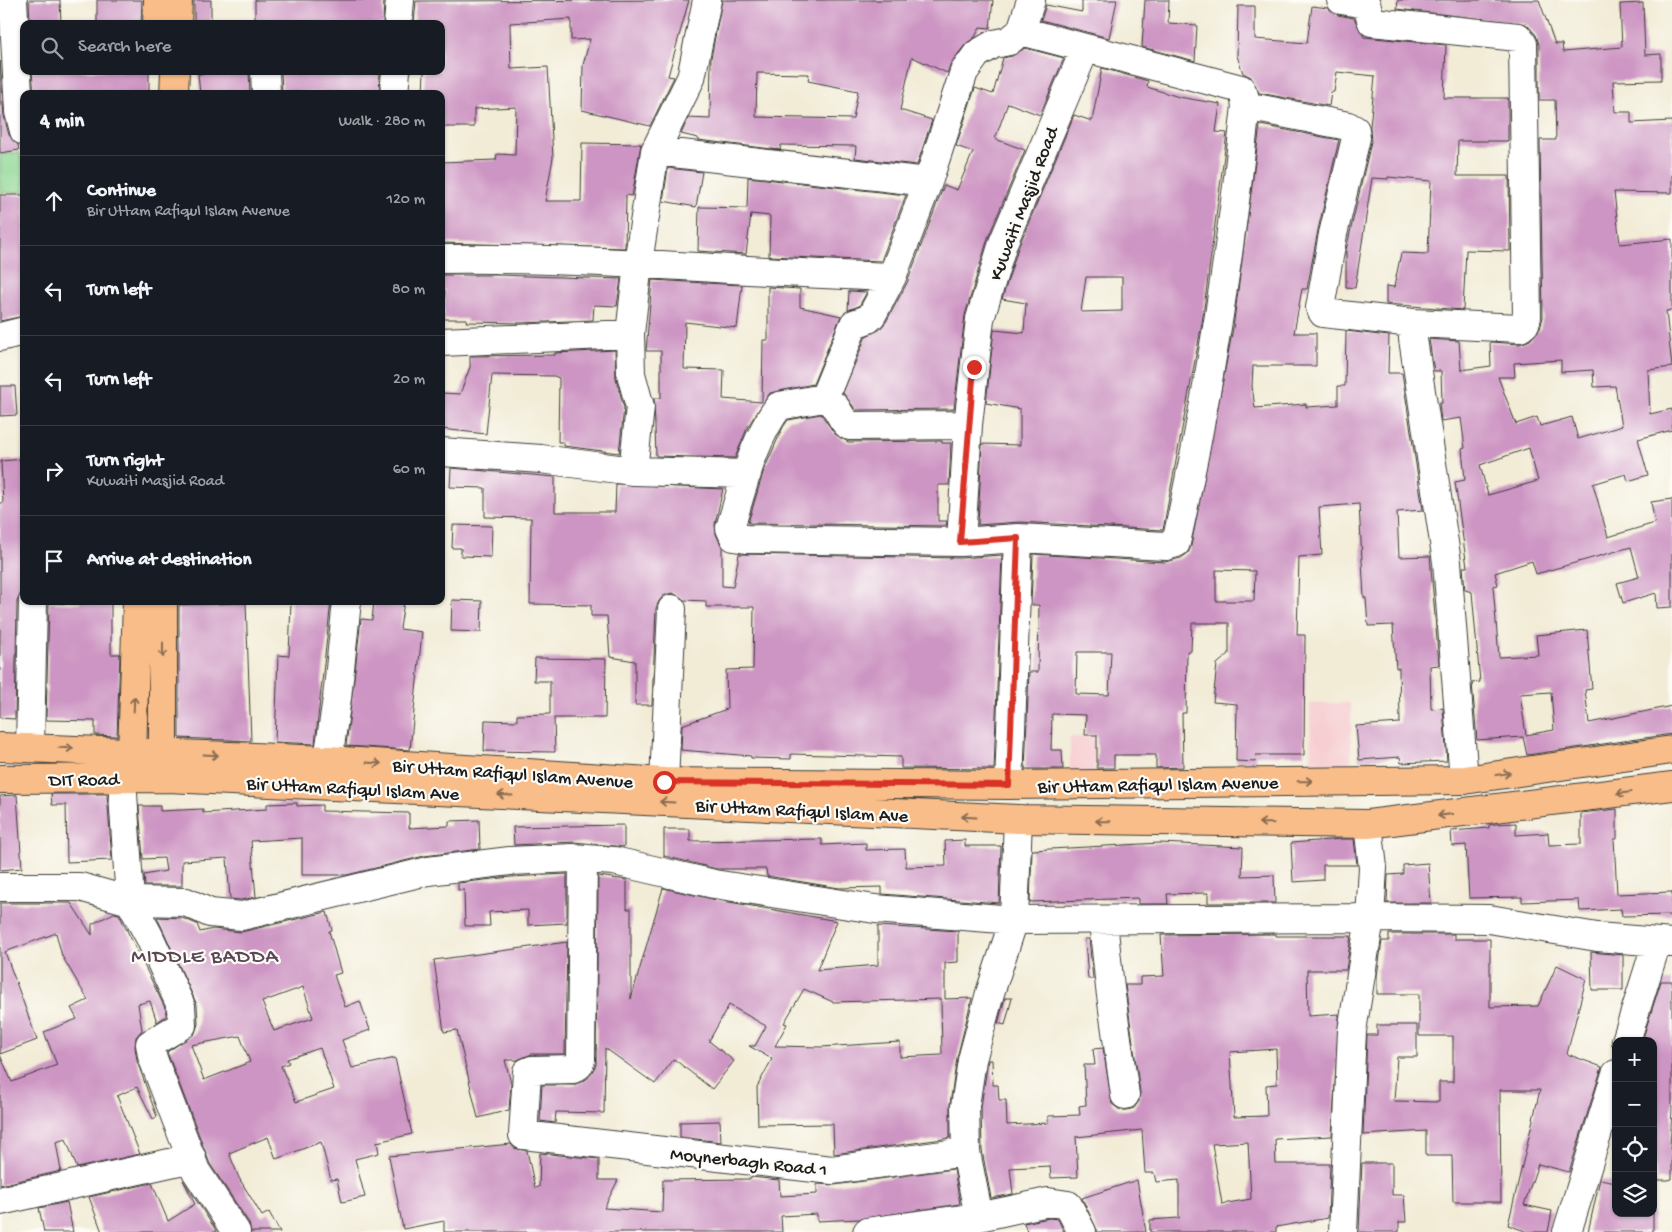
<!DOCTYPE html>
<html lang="en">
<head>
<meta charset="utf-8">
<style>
	:root { --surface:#171b24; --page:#20242c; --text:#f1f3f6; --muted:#9ea1a6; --line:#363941 }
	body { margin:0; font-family:"Gochi Hand",sans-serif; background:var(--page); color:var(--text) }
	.controls { position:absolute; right:15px; bottom:15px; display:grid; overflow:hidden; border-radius:10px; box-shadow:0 1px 4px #0004 }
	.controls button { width:45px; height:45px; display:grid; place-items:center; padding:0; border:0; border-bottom:1px solid var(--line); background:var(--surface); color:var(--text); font:25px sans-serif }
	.stop { position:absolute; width:15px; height:15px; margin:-11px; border:4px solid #d93025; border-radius:50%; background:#fff }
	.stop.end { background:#d93025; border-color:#fff; box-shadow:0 1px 5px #0008 }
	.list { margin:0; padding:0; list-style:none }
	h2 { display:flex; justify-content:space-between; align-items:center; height:65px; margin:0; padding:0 20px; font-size:21px }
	h2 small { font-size:16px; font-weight:400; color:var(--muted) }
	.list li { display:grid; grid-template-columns:32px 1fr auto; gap:15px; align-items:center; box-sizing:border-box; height:90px; padding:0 20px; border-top:1px solid var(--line) }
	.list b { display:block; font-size:19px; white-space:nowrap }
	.list p { margin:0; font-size:16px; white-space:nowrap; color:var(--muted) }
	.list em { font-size:16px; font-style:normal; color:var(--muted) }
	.icon { flex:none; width:28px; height:28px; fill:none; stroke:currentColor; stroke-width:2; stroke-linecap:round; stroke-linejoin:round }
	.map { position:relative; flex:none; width:1672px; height:1232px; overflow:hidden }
	.search { position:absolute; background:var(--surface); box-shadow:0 1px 4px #0004; left:20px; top:20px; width:425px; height:55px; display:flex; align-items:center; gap:12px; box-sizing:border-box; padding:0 18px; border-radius:10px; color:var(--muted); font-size:19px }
	.panel { position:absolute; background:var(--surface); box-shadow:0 1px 4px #0004; left:20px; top:90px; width:425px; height:515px; border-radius:10px }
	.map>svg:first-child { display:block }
	.built { fill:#f7cfd3 }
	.green { fill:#8cd692; stroke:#547957 }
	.building { fill:#cd95c3; fill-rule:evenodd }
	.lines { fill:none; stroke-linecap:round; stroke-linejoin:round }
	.minor-casing { stroke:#3c3b38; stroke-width:30 }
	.major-casing { stroke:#3c3b38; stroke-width:30 }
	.minor { stroke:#fff; stroke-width:28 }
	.major { stroke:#f8bd88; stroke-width:28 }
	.oneway { stroke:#8a6c52 }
	.route { stroke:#d93025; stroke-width:6 }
	.labels { text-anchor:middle; stroke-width:4.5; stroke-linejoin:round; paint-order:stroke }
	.street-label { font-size:19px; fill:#1c1c1c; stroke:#fdfcf7 }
	.quarter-label { font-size:21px; letter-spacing:1px; fill:#5a4656; stroke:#fdfcf7 }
</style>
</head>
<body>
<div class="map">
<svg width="1672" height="1232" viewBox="0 0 1672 1232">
	<rect width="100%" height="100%" fill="#fdfcf7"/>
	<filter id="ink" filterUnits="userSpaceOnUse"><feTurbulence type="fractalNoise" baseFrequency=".02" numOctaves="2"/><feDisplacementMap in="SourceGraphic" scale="10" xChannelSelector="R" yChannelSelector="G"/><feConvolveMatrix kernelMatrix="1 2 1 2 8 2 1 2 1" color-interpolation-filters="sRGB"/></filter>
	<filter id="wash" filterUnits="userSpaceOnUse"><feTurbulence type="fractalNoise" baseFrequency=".0096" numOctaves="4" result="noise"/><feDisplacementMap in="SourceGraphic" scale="20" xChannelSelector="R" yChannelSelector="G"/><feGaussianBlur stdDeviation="1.12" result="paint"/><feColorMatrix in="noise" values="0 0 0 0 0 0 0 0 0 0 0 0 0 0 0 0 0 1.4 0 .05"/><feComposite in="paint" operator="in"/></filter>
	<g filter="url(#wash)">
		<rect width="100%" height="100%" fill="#f2ecd7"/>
		<path class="built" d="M1351,703V779H1311L1310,704Z
			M1070,737H1094V788L1070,789Z"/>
		<path class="green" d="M19,152L24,169V192L0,193V155Z"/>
		<g id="blocks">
			<path class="building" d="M29,0H60L61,24H30Z
				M97,0H142L141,24H97Z
				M194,0H211V24H194Z
				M255,0H384L383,24H255Z
				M689,0L668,76L674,77L650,126L582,110L583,65L590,39L571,40V19L510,23L511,69L548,67L553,158L545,201H581L582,143L641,144L632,196L626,195L625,248L441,243V162L496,160L497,154L515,155L516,107L474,109V127H441V94H423L424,71H441V24H414L416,1Z
				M722,0H993L990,28L980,27L975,37L965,45L951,63L947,73L912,57L900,110L932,120L917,165L855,158L856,146L781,145L780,150L698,140V138L681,134L688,118L710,119L711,58ZM757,73L809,74L808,81L858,91L853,119L756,117Z
				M1082,0H1117L1109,38L1041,20L1046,5L1082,12Z
				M1145,0H1169L1168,23L1197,25L1195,61L1142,47Z
				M1398,0H1539L1555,44H1562L1563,52L1622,47L1620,4L1643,3L1645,55L1661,54V80L1613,81L1615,112H1631V123L1672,121V193L1614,192L1620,244L1672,239V310L1666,311L1672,367L1648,370L1650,414L1672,409V430L1638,439L1648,475L1628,481L1626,474L1593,484L1608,537L1655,523L1651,502L1672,499V607L1657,608L1656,593L1623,603L1617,583L1639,577L1631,547L1536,574L1532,561L1495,573L1498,585L1493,586L1499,657L1538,655L1536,635L1587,630L1592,689L1585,690L1589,723L1672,706V734L1527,755L1523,737L1477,740L1472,683L1480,682L1472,592L1465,590L1463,567H1467L1455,482L1465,480L1462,449L1465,448L1461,418L1441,421L1439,403H1442L1441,371H1434L1429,339L1459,341L1461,370L1491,366L1490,342L1520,344L1530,340L1540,329L1543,317L1540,140H1556L1555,100H1539V44L1536,35L1526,24L1397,9ZM1561,360V372L1593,370L1594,387L1615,386L1622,426L1578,439L1572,417L1540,426L1537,417L1516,424L1498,377H1515L1514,363ZM1529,448L1538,481L1488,495L1480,465ZM1551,692L1554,730L1526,735L1520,694Z
				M1238,6H1255V39L1307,43L1312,6L1328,8L1338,15L1354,18L1364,37L1446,45L1444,98H1508V141H1458L1457,176H1509L1510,251L1466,250L1463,310L1386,304V286L1394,287L1401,253L1428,254L1431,181L1388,177V179L1372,178L1355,288L1346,287V250L1371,142L1370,127L1375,76L1337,72L1334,92H1331L1329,106L1259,93L1251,77L1243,73L1237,56Z
				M1025,48L1064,58L1040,115L1008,103L995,139L1025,150L988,238L965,315L954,409L856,410L843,393L866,336L879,330L886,322L907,283L944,185L957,190L973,152L956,146L975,88L993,94L1003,58L1012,56Z
				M0,61L4,116L9,135L18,145L19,150L0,153Z
				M1102,68L1148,81L1147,87L1179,97L1220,104L1216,132L1227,133L1202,323L1163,530L1019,522L978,525L982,444L1020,445V409L986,403L994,330L1024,333L1026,303L1002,299L1018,248L1074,115L1092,121ZM1086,277H1122V311L1081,312Z
				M32,71H149V94H34Z
				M236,71H249L250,94H200L198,74Z
				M380,71L379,94L282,92L281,72Z
				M1260,125L1339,140L1318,230L1307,289H1302L1294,333H1316V366H1253L1252,386L1255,408L1306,404V407L1338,405V386H1345L1346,331L1389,336L1388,373H1402L1423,510L1397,512L1399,557L1430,556L1439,665L1430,666L1431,709L1443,708L1447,761L1401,763L1400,757L1359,760L1356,726L1400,723L1399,668H1396L1393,625L1368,626L1366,598H1364L1359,504L1319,507L1322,555L1299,557L1297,635H1305L1304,755H1256L1255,762L1236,761L1237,704L1213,702L1217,664L1229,654V623H1192L1191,651H1187L1186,713H1182L1183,767L1156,768V755H1114V768H1097V735H1085L1086,715L1052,714L1051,750H1062L1063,769H1025L1029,672H1038L1039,605H1031L1033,554L1165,562L1181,558L1188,553L1191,546L1233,328ZM1216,570L1255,571L1254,601H1216ZM1077,652H1111L1109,695L1076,694Z
				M668,168L702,172L696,207L663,201Z
				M748,177L906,195L881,261L769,256L770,216L751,214L746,254L698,251L699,207L747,208Z
				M0,195H24V316L0,321Z
				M441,275H497L621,279L617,306L594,305L593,320L522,323L466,322L467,319H444L445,290H441Z
				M652,280L742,285L737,328L685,322L684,369L724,370L723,399L762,402L763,340H768V287L800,289V307L841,316L813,384L770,393L748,426L735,458L656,456L654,398H661V351H646Z
				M849,291L867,292L859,306L848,310Z
				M615,350L616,378L624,408L619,453L564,446V442H558L559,378L554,376L492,375L486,434L441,429V393L460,394L470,367V356L555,355V353Z
				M0,386H15L17,415L0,416Z
				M821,414L835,434L848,442L942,441V443H951L949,485H938V521H947L946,526L748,523L764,470L783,427L788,420Z
				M24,459V589L17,601L15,719L0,718V503H3L1,461Z
				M451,468L555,477V512H615L616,484L723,489L715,524L716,534L722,547V586L733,587L739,554L961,558L1002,555L994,769L901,768V757L791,754V759L751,758V756L681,750L682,725L727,709L726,670L753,669L754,607H706V601L684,600L673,593L664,595L659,601L656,608L652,705H635V661L610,657L607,616H591V605L530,604L531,518L485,517V488L450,487Z
				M453,525L492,526L491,557L461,556V548H452Z
				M452,600L482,601L481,632L451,631Z
				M80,601H111V654H120L117,736L95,735V721L46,720L49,603L80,604Z
				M291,601H331L315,744L275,742L278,655L289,656Z
				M374,601H404L400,629L422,632L410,750L346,746L361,619L372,620Z
				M246,603L251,741L179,738V605Z
				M535,658L606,659L605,718H554L555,752L484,751L485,720L517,721V715L550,714V681H534Z
				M51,794H107L112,860L67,862L66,805H52Z
				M17,795L22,868L0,870V796Z
				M297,803V806L322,805V811L409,813V828L449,826V821L479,820L480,849L424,856L347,875H302V838L251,841L256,897L241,900L230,899L227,858L182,861V886H145L144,875L166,871L164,858L143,859L139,806H160V811L203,809V813L267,809V804Z
				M1617,809V839H1614L1617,894L1672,892V915L1622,916L1621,909L1580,911L1579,900L1522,902V897L1469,898L1466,845L1452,846L1451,831L1489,828V825L1496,824L1516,823V835L1548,833L1549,845L1581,844V813Z
				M624,825V847L574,842L514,845L513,827Z
				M664,829H690V841L822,839V845L866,843V850L905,849L906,867L946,866L945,841L965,840V846H1001L999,903L882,894V887L839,888L767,876L766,869H717L664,856Z
				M1342,839H1354L1357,865H1323V880L1293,882L1291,843Z
				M1160,843L1243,847L1242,876L1274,875L1275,903H1208V893L1167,894L1168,904H1138V898L1030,902L1032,850Z
				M1428,863L1431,903H1387L1388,875L1403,874V865Z
				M567,874V923L528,925V910L489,912L490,926H465L464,890H458V883L511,877Z
				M598,876L627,880V909H631V999L663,888L712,899L837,921L817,970L878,965V926L958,931V962L945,963V999L972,998L957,1058L950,1104V1138L834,1154L833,1124L758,1125L757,1087L772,1059L749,1046H755L766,1026L729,1005L709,1041L734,1061L712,1089L674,1059L655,1084L605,1048L604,1113L556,1112L555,1123L540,1121L542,1085H573L581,1082L588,1078L596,1065ZM804,989L833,1002L941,999L942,1055L900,1057V1042L821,1047L775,1046L787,1024L784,1023Z
				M0,903H71L92,935V924L114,913L119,914L166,1010V1016L157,1022L150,1001L138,1004L142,1030L136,1037L135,1047L137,1061L157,1117L153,1119L137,1087L117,1096L140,1154L77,1168L66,1139L56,1142L61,1171L0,1185V1055L12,1082L57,1065L44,1032L77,1019L71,1008L88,1000L62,956L56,933L5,952L37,1040L0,1054Z
				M327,912L332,930L329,931L341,973L334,975L345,1007L360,1001L370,1030L342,1040L352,1068L395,1058L412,1134L377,1142L379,1153L355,1159L365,1197L342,1202L337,1179L331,1180L321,1142L276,1159L268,1137L229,1153L239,1178L262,1216L269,1212L280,1232H251L249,1223L210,1164L167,1052L195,1033L198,1024L197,1005L157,917L182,918L197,924L200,932L213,929L241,932ZM303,987L313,1018L274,1031L262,1002ZM240,1036L250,1062L204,1080L191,1045ZM320,1048L334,1089L296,1102L281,1066L289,1063L287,1059Z
				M1276,934V936H1351L1346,970H1307L1308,1016L1339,1014L1332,1136L1275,1139L1276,1164H1330L1328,1218L1276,1227V1232H1150V1220L1179,1218V1180L1156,1182L1154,1173H1145L1142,1130L1076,1137L1078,1177L1051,1178L1050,1166L1010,1168L1013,1194L991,1198L982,1150L981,1107L988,1060H992L993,1085H998L999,1100H1006L1007,1125L1048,1123V1116L1080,1115L1079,1106L1086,1105L1084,1065H1095L1093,1049L1103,1048L1112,1104L1120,1110H1127L1134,1108L1139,1101L1140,1093L1125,985H1140V977L1164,976L1161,935ZM1276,1049L1277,1084L1266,1085L1267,1116L1234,1117L1230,1052ZM1248,1142L1251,1199L1222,1204L1212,1144Z
				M1389,934H1454V939H1490V1007L1538,1006L1557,965L1586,979L1567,1054L1602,1067L1569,1172L1538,1164L1524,1205L1552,1211L1548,1232H1528L1508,1225L1540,1090H1500L1501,1202H1453L1452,1156H1426V1131L1363,1135L1367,1035H1377V1025H1417V1057H1397L1394,1101L1439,1102V1082H1453V1036H1419V994H1377V976L1382,941H1389Z
				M1085,939H1089L1093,979H1088Z
				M567,942L565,1054H532L517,1060H505L511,1083L509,1110L478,1118L457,1030L444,1032L434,960Z
				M1591,952L1623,955V990H1592Z
				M1661,981H1672V1108L1670,1149H1672V1179L1668,1180H1657L1653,1123V1041H1642Z
				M1005,998H1012L1005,1025L998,1023Z
				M720,1121L721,1142L680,1137V1122Z
				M511,1144L514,1148L527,1151L535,1188L539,1187L540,1153L599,1159V1180H618L604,1208L662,1212L663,1180L751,1179V1177L779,1180L780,1196L817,1194V1184L834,1185L954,1169L960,1204L859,1219L817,1221V1214L781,1216L782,1232H444V1221L403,1229L389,1156Z
				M1362,1163H1392V1195H1404L1406,1222H1399V1232H1359Z
				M1600,1179L1616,1182V1213H1653V1232H1588Z
				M183,1180L217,1232H102L89,1197L152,1183L168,1221L195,1204Z
				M1137,1180L1146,1232H1098L1082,1198Z
				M67,1202L73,1232H44L39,1208Z
				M1049,1218L1058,1219L1064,1232H1027L1024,1223Z"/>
		</g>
	</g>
	<g filter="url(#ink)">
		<use href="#blocks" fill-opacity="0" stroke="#3c3b38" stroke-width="1"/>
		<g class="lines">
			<g class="minor-casing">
				<path id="minor" d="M13,0L19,112L24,131
					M1341,0L1366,4L1372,22L1518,37L1523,44L1527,317L1525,324L1520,328L1413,323V339L1447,562L1464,780
					M398,24L400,0
					M265,71L266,94
					M394,94L396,71
					M1246,106L1348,126L1355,130L1356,138L1333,234L1320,308L1323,313L1413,323
					M655,151L928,182
					M441,259C592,257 742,272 892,277
					M0,337L24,331
					M441,342L630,334
					M824,398C843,409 837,417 849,426L968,425
					M441,452L541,459L633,471L747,474
					M633,471L640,407L631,374L630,334L638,263L655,151L691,78L707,0
					M1018,538L1166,546L1176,543C1208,398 1231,254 1246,106L1244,95L1241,89L1021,31
					M961,542L968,425L980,319L1003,243L1085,49
					M30,747L33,601
					M328,760L337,698L347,601
					M122,778L130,901L149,936L181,1006L182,1025L150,1044L152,1056L196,1171L236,1232
					M664,782L672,609
					M1009,785L1018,538L961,542L746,539L734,537L730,528C743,487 753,440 779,406L824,398L854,324L868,319L872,315L892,277L928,182L964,72L977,54L994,44L1009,41L1021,31L1031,0
					M1018,819L1014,920L990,993L972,1060L965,1106L966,1152L979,1217L1048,1202L1068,1205L1082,1232
					M583,859L581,1060L579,1065L573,1069L532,1070L527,1072L523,1135L832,1170L966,1152
					M0,887H80L130,901L186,902L210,913L242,916L428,871L510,861L573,858L614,861L714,884L875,909L1014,920L1370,918L1489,919L1597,937L1672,943
					M1103,921L1110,988L1125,1095
					M1626,1041L1657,942
					M0,1201L192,1158
					M867,1232L979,1217
					M1343,1232L1352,1031L1370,918L1373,868L1368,824
					M1567,1232L1616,1074"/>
			</g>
			<g class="major-casing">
				<path id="major" d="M157,24L158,0
					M177,24L178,0
					M174,94L175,71
					M0,747L328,760L664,782L1009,785L1464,780L1672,750
					M132,753L137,601
					M163,753V601
					M0,779L168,778L1018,819L1368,824L1672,786"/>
			</g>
			<use href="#minor" class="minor"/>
			<use href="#major" class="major"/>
		</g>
		<defs><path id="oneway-shaft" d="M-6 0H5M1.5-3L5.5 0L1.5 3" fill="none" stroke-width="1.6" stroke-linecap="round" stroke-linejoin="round" transform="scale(1.25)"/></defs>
		<g class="oneway">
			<use href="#oneway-shaft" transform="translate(163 650) rotate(90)"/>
			<use href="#oneway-shaft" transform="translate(134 704) rotate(-88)"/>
			<use href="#oneway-shaft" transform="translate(66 748) rotate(2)"/>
			<use href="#oneway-shaft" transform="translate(211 755) rotate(3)"/>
			<use href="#oneway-shaft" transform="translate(374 763) rotate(4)"/>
			<use href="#oneway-shaft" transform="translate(1503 774) rotate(-8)"/>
			<use href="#oneway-shaft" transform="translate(1305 781) rotate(-1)"/>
			<use href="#oneway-shaft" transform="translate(1624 793) rotate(173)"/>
			<use href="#oneway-shaft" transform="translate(505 795) rotate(-177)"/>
			<use href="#oneway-shaft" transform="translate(667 802) rotate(-177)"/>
			<use href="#oneway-shaft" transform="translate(1445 815) rotate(173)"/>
			<use href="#oneway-shaft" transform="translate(969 817) rotate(-177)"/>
			<use href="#oneway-shaft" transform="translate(1103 821) rotate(-179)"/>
			<use href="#oneway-shaft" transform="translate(1266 823) rotate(-179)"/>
		</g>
	</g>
	<g class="lines" filter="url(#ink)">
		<path class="route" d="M664,782L1009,785L1018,538L960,542L974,367"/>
	</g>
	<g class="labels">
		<g class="street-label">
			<text transform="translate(1022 203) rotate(-69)" y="7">Kuwaiti Masjid Road</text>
			<text transform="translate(513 772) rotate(4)" y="7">Bir Uttam Rafiqul Islam Avenue</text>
			<text transform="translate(84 778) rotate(-1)" y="7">DIT Road</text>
			<text transform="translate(1158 783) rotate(-1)" y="7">Bir Uttam Rafiqul Islam Avenue</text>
			<text transform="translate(353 787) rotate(3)" y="7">Bir Uttam Rafiqul Islam Ave</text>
			<text transform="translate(802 809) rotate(3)" y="7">Bir Uttam Rafiqul Islam Ave</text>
			<text transform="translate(749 1160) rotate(6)" y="7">Moynerbagh Road 1</text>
		</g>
		<g class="quarter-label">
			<text x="205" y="962">MIDDLE BADDA</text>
		</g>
	</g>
</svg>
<div class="controls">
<button>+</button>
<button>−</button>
<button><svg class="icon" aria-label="locate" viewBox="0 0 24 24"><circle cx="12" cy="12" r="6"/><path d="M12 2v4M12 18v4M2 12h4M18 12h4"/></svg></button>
<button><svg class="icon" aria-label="layers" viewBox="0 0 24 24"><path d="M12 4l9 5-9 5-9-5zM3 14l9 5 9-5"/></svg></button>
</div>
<div class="stop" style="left:664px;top:782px"></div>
<div class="stop end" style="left:974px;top:367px"></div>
<div class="search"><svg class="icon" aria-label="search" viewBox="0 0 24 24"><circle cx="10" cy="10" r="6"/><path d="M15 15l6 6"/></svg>Search here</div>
<section class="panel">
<h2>4 min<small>Walk · 280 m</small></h2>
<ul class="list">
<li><svg class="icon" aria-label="ahead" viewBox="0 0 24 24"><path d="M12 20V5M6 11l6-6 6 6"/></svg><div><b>Continue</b><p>Bir Uttam Rafiqul Islam Avenue</p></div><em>120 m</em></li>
<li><svg class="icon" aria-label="left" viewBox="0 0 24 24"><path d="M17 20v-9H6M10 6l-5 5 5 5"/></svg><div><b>Turn left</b></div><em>80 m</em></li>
<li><svg class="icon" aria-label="left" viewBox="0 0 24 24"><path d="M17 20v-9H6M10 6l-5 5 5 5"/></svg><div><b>Turn left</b></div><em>20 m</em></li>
<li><svg class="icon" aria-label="right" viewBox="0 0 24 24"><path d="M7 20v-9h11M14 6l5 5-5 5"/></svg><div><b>Turn right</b><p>Kuwaiti Masjid Road</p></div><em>60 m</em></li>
<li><svg class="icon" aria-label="arrive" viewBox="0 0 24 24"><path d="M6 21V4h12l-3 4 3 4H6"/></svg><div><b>Arrive at destination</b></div></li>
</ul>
</section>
</div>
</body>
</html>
